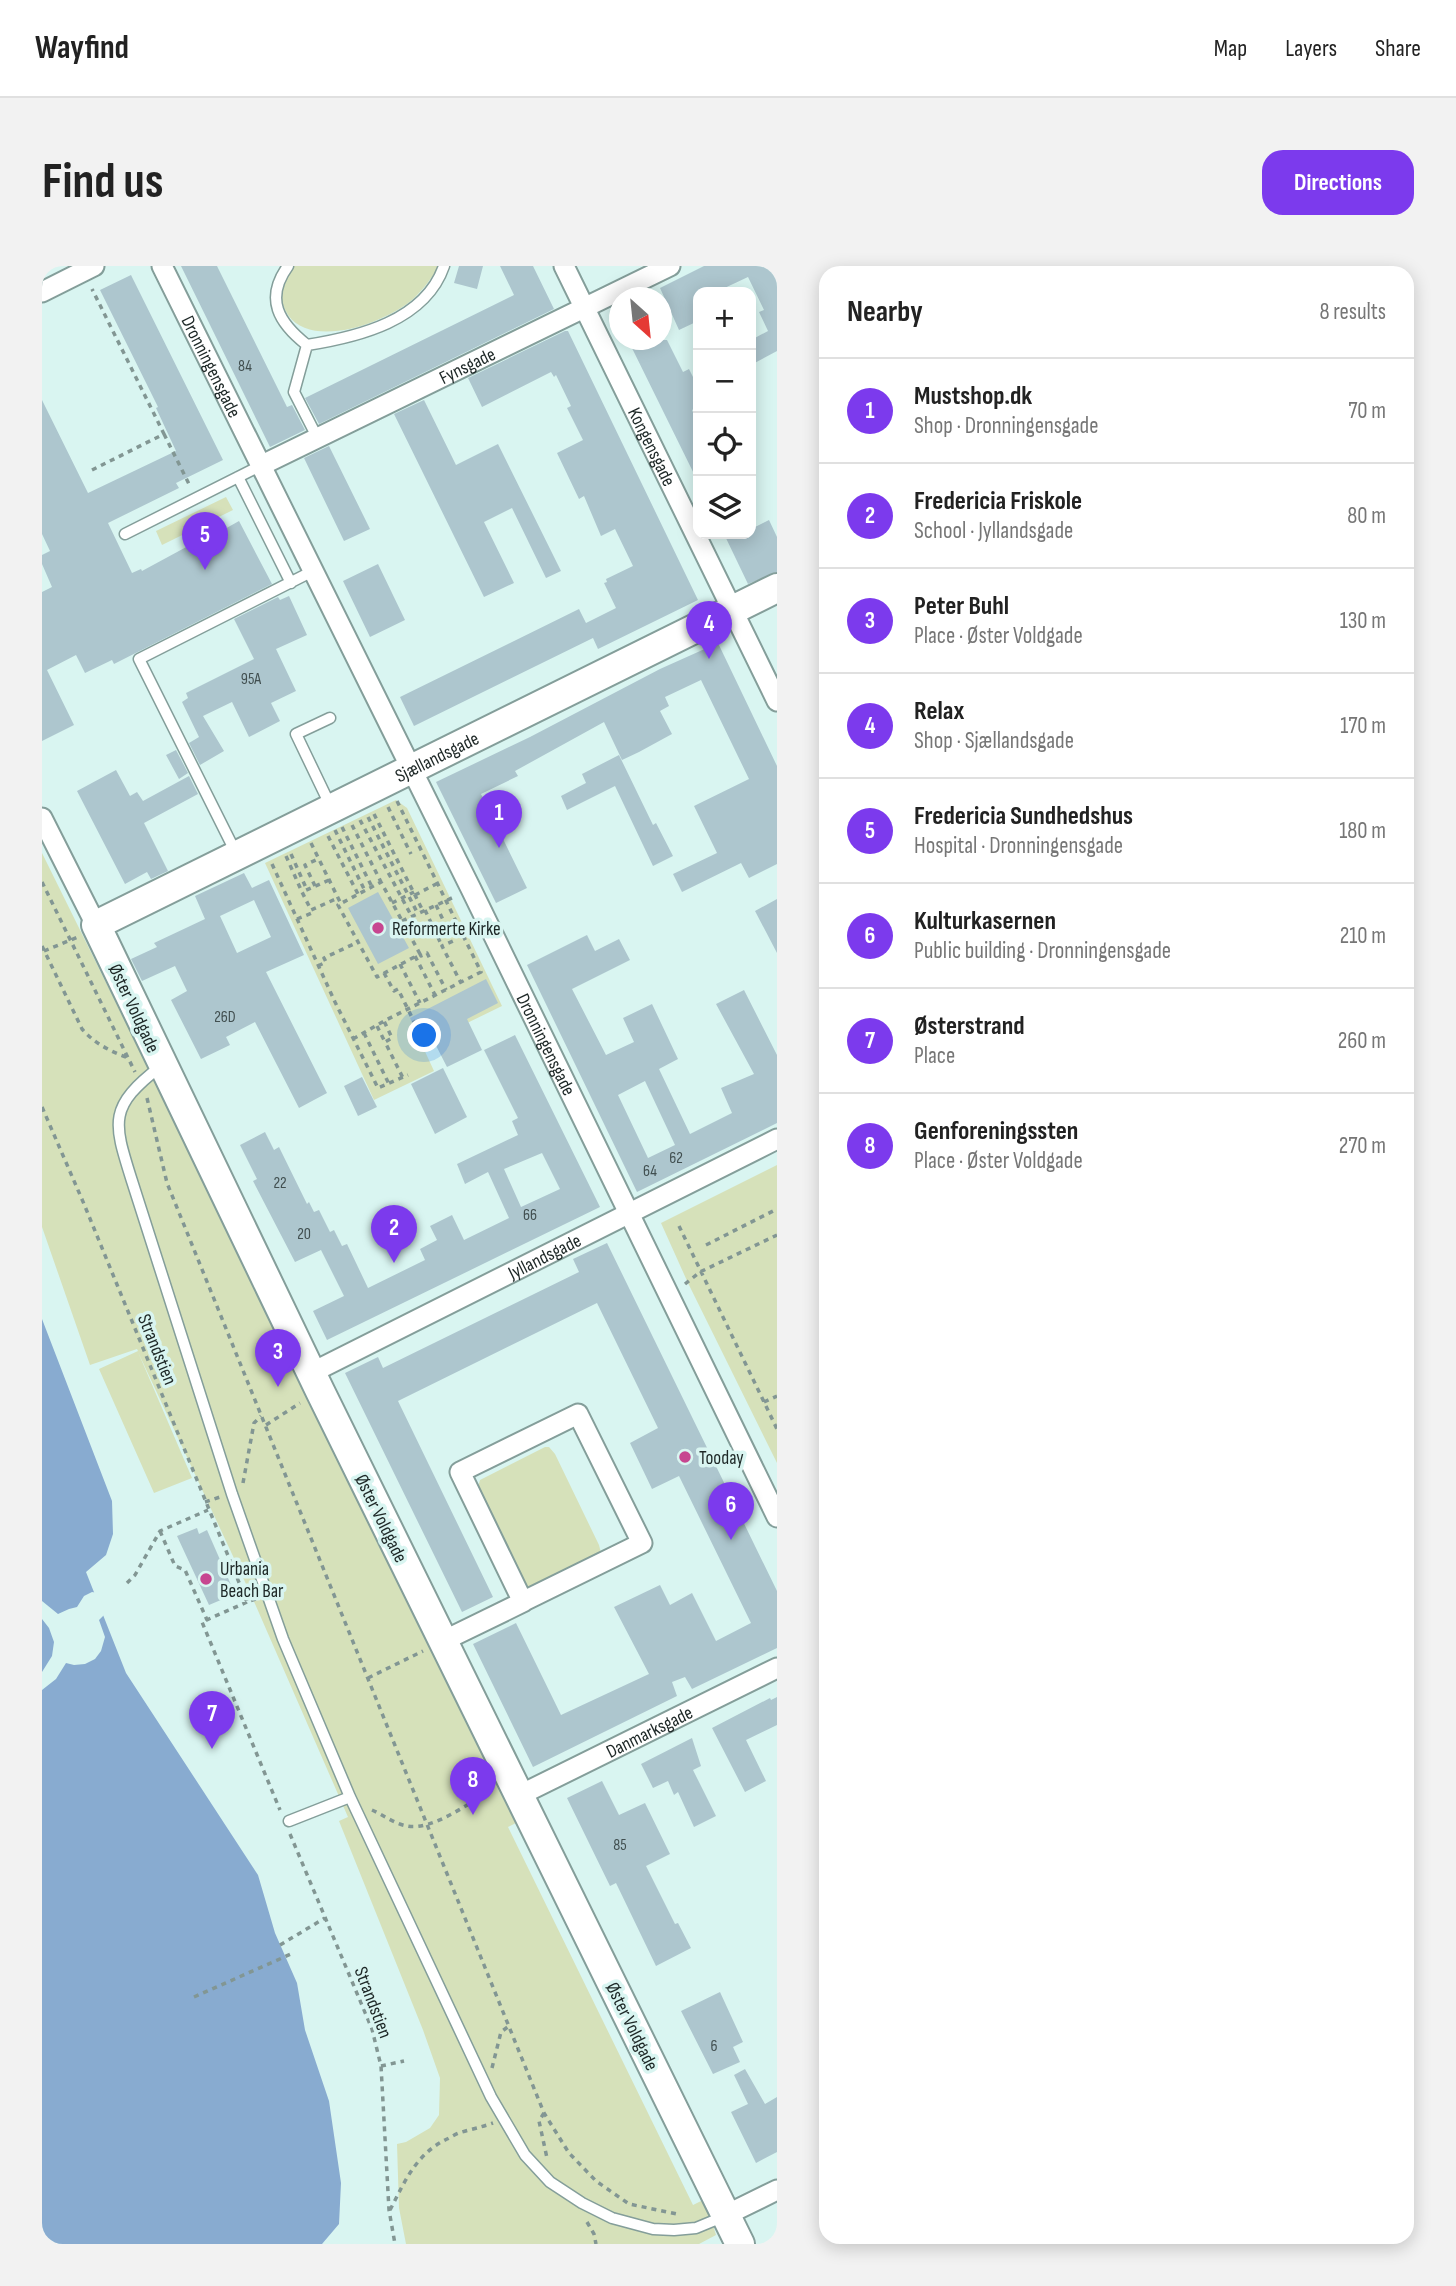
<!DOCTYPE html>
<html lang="en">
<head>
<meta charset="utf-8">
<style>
	:root { --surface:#fff; --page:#f2f2f2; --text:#222; --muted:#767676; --line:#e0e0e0; --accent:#7c3aed }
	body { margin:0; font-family:"Sofia Sans Condensed",sans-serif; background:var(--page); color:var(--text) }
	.controls { position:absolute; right:21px; top:21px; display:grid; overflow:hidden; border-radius:14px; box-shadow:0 4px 18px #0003 }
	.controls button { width:63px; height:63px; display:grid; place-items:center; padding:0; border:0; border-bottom:2px solid var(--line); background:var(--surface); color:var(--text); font:35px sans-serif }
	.compass { position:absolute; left:567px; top:21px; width:63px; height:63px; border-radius:50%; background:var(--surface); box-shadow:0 4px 18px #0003; rotate:153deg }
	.you { position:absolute; left:383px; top:770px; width:24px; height:24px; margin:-18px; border:5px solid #fff; border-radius:50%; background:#1a73e8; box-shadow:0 0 0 10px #1a73e833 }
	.badge { display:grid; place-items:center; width:46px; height:46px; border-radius:50%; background:var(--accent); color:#fff; font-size:23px; font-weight:700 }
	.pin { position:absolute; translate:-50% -58px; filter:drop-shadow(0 2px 4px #0008) }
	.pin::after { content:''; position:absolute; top:37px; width:24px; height:21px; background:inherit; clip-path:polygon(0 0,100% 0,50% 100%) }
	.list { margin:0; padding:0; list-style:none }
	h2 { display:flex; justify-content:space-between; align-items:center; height:91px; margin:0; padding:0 28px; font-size:30px }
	h2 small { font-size:23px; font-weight:400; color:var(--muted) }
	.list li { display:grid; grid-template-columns:46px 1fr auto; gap:21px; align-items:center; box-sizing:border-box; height:105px; padding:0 28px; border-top:2px solid var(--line) }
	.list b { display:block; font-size:26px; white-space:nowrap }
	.list p { margin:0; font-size:23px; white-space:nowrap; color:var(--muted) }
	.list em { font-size:23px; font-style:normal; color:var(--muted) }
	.icon { flex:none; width:38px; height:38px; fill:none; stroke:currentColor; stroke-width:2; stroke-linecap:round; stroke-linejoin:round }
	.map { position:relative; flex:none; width:735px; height:1978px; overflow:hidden; border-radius:21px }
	header { display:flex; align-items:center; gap:42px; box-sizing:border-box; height:98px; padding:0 35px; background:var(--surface); border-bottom:2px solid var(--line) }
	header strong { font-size:33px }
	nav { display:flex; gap:38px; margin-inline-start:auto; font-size:24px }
	.intro { display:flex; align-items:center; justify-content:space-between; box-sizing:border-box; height:168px; padding:0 42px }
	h1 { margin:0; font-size:49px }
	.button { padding:18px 32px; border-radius:21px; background:var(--accent); color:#fff; font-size:24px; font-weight:700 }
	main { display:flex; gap:42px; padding:0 42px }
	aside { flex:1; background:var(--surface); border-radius:21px; box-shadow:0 4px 18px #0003 }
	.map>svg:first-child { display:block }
	.green { fill:#d6e1ba }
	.water { fill:#88abd0 }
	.pier { fill:#d9f5f1 }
	.building { fill:#adc6ce; fill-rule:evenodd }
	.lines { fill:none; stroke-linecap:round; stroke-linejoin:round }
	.lane-casing { stroke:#849e9a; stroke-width:13 }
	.street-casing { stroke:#849e9a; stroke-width:23 }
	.secondary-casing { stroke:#849e9a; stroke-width:32 }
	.path { stroke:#829693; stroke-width:3.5; stroke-dasharray:5 5; stroke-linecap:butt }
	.lane { stroke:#fff; stroke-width:10 }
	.street { stroke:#fff; stroke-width:19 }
	.secondary { stroke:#fff; stroke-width:28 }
	.poi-dot { fill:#c74690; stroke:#d9f5f1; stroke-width:2.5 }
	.labels { text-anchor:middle; stroke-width:7; stroke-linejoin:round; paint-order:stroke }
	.number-label { font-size:16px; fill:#414f50 }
	.street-label { font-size:19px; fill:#1d2726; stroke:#d9f5f1 }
	.poi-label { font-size:19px; fill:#1d2726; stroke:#d9f5f1; text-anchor:start }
</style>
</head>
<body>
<header>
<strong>Wayfind</strong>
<nav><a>Map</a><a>Layers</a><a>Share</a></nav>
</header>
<div class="intro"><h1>Find us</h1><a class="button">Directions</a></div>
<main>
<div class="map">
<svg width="735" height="1978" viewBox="0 0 735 1978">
	<rect width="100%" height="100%" fill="#d9f5f1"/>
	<path class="green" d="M251,0H397C389,13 381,24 370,34C344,56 271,84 246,49C242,43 240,36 238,29Z
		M184,231L191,244L120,279L114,265Z
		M354,534L365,542L460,740L380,779L392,805L332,834L223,597Z
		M0,587L478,1555L466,1561L651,1939L663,1933L674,1969L657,1978H364L357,1942L355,1878L364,1876L388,1862L397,1849L398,1812L381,1764L297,1555L306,1551L210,1331L96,1086L150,1212L112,1227L57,1103L96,1085L95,1083L48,1099L0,961Z
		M735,899V1197L646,1017L619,957Z
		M503,1181H507L513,1188L557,1279L559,1287L489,1322L480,1318L435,1224L438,1214Z"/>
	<path class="water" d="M0,1053L70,1235L71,1268L64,1289L44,1306L84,1407L216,1609L233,1667L255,1717L263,1764L287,1835L299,1917L297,1958L280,1978H0Z"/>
	<path class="pier" d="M50,1326L56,1327L64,1347L57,1354L63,1371L59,1385L53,1393L43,1398L32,1399L24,1397L14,1413L0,1424V1406L10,1390L12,1376L7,1362L0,1353V1335L16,1348L27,1343L35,1341L42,1330Z"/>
	<path class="building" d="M139,0H175L245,141L250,139L263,164L228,181Z
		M417,0H441L435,23L412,17Z
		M458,0H491L512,43L277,158L263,132L472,29Z
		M662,0H735V85L709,99V74L726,65L717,46L722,44L706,11L674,26H656V55L637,64L618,22Z
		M89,9L181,194L134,217L137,222L66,257L90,307L99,303L100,305L148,279L149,282L197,255L230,318L72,398L70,394L43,407L34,389L5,404L32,459L0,475V326L10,321L0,298V289L8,285L0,268V134L46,227L134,185L114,142L116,141L58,24Z
		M523,65H526L656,334L556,383L551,372L372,460L358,431L537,343L544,357L574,342L562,317L565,316L564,313L591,300L573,263L559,270L542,230L537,233L515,187L541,174L525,142L529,140L514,109L512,111L509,106L440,141L426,112Z
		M586,74H625L641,106L647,103L656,121V141L650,144L656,158V216Z
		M382,134L414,199L456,178L519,305L504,312L470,242L442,256L472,317L442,331L352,148Z
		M287,180L328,263L302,275L262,192Z
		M727,254L735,271V306L706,318L682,268H709V263Z
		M336,298L363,354L328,371L301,315Z
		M247,330L265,369L234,383L254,425L229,437L238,455L207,471L190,436L161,450L182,485L158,499L147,477L157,471L140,436L146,432L144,427L212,393L192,353L236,331L238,334Z
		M676,377L735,500V598L707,612L699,597L640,626L631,608L675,587L652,540L707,513L659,414L623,431L627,440L618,445L630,468L597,486L580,494L562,456L473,505L476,510L439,528L485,622L454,637L394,516L488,471L618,403Z
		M134,484L146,507L137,513L124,489Z
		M577,489L611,559L614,557L631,590L611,600L573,520L525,544L519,530L544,517L540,508Z
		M74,504L88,530L95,526L101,535L147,510L156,528L102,557L126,605L109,613L105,606L83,618L35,525Z
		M202,607L210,622L227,614L262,689L224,706L285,827L257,842L213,756L184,771L188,779L159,793L129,734L145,725L133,700L100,715L89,693L115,681L112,677L163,653L153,630ZM212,634L229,671L195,687L178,650Z
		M336,626L367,682L336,698L306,642Z
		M735,633V687L713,645Z
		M545,669L553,685L577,673L588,694L530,723L564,789L592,776L581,752L610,738L636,793L617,803L648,868L690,847L679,822L712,808L674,738L702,724L735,789V857L595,926L485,699ZM603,815L633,879L606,892L576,829Z
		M444,713L456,737L425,753L440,784L405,801L385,762L375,767L368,752Z
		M473,769L558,941L285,1074L271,1045L302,1030L279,984L253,996L211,915L215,913L198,879L223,866L232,884L237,881L265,938L267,936L272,946L277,944L288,966L292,964L300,980L305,978L326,1022L383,994L378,983L395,974L388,960L410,949L422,974L467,952L446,906L423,918L415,898L476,869L470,855L476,852L442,784ZM500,887L518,923L479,941L462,903Z
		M401,802L425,851L393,868L369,818Z
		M320,811L335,841L316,850L302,820Z
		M565,977L735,1325V1382L650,1423L643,1411L630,1416L635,1430L491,1501L431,1378L474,1357L519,1449L607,1408L572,1341L618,1319L628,1339L650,1327L674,1375L709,1357L637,1210L610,1223L588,1177L616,1162L555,1037L356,1135L451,1331L420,1346L303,1107L336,1091L341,1102L537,1006L531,993Z
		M155,1262L157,1268L165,1264L193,1328L167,1339L135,1270Z
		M735,1431V1459L704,1474L724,1515L703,1526L670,1462L728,1432L729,1434Z
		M650,1472L659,1500L651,1504L674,1550L652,1561L636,1526L632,1529L626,1515L611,1522L599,1498Z
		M560,1515L577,1549L603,1537L628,1588L604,1600L633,1658L636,1657L649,1682L614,1700L574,1617L568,1620L525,1532Z
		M678,1726L701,1776L691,1781L698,1796L671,1808L639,1745Z
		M703,1803L723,1838L735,1831V1886L714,1897L689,1846L706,1838L692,1809Z"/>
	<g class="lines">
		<g class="lane-casing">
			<path id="lane" d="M246,0C222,33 237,57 265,79C316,71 383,55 402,0
				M265,79L252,126L276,173
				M196,211L249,317
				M83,268L220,199
				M288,452L254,468L289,541
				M194,587L97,393L271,305
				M119,800C66,841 71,855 90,915L190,1228L241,1373L308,1531L449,1831L483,1889L508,1916L540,1937L570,1952L611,1963L632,1964L654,1962L683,1950
				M247,1555L308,1531"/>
		</g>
		<g class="street-casing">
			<g id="street">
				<path id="s1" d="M120,0L429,623L735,1251"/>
				<path id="s2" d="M522,0L735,435"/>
				<path d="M0,26L52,0"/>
				<path id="s3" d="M220,199L628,0"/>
				<path d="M0,552L54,659"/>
				<path id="s4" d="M269,1107L735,873"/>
				<path d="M401,1375L481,1336L482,1335L600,1277L536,1148L418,1206L481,1336"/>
				<path id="s5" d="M478,1529L735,1402"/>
				<path d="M684,1949L735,1924"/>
			</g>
		</g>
		<g class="secondary-casing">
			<g id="secondary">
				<path id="s6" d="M698,1978L278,1125L54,659L735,322"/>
			</g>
		</g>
		<path class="path" d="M122,168L148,220
			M50,204L122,168L50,23
			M355,535L439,706L342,755L350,772L343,776L361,812
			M346,541L369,588
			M332,548L381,645
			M326,551L376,648
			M318,554L370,651
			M310,559L339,616
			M300,561L330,621
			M293,564L323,625
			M286,570L316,628
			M269,577L299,638
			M249,588L265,624
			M244,590L260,626
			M230,598L293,736L336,822L366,809
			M287,614L260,626L269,644L296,632
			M0,616L93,806
			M273,620L263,599L276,593
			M373,629L396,617
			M350,637L372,626
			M394,639L411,675L400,680L419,717
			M383,644L400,680
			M255,653L270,647L269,644
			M360,655L412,631
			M0,680L40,763C52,777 69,786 87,792
			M2,685L36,671
			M378,688L339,616L296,639L335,711L378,688L379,690L385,687L404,724
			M373,690L393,729
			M358,698L378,737
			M276,700L284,696L282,692L316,676
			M342,707L352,725L356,723L384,780
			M335,760L343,776
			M322,767L347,818
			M311,773L342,755
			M105,832L125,917L502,1847L527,1887L554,1915L587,1938L635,1948
			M0,841L42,938L205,1336L214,1333
			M637,960L735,1163
			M664,979L735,943
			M643,1018L658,1006L735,969
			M722,1136L735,1130
			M224,1159L258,1137
			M201,1217L212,1157L219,1150
			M163,1236L178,1231
			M118,1265L133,1300L143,1304L165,1354
			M85,1317L93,1309L118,1265L166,1244
			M205,1336L160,1356L238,1544
			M326,1412L381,1385
			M330,1544C341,1549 353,1558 365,1560C391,1565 428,1536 450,1524
			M248,1568L330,1763L339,1800L347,1944L353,1978
			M238,1679L283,1652
			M152,1731L249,1688
			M339,1800L362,1795
			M450,1802L459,1766L467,1760
			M502,1847L497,1855L505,1892
			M348,1944C363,1915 374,1888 405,1873C409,1871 415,1867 420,1866C430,1863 440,1861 451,1857
			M545,1956L552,1968L554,1978"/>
		<use href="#lane" class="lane"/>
		<use href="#street" class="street"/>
		<use href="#secondary" class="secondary"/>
	</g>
	<g class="poi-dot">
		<circle cx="336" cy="662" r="7"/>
		<circle cx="643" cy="1191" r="7"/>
		<circle cx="164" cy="1313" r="7"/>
	</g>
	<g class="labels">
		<g class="number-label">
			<text x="203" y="105">84</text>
			<text x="209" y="418">95A</text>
			<text x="183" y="756">26D</text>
			<text x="634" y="897">62</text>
			<text x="608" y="910">64</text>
			<text x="238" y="922">22</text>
			<text x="488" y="954">66</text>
			<text x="262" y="973">20</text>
			<text x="578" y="1584">85</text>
			<text x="672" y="1785">6</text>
		</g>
		<g class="street-label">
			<text dy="7" stroke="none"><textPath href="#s1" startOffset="112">Dronningensgade</textPath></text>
			<text dy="7" stroke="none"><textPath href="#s3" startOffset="228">Fynsgade</textPath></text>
			<text dy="7" stroke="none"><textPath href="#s2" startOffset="201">Kongensgade</textPath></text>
			<text dy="7" stroke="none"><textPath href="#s6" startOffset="1848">Sjællandsgade</textPath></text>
			<text transform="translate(93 742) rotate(65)" y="7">Øster Voldgade</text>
			<text dy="7" stroke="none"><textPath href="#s1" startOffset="868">Dronningensgade</textPath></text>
			<text dy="7" stroke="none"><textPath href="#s4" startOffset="261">Jyllandsgade</textPath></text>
			<text transform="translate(116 1083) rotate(68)" y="7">Strandstien</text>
			<text transform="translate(340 1252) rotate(64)" y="7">Øster Voldgade</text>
			<text dy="7" stroke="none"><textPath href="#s5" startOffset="144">Danmarksgade</textPath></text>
			<text transform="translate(332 1736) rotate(69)" y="7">Strandstien</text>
			<text transform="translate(591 1760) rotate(64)" y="7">Øster Voldgade</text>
		</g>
		<g class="poi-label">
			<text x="350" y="669">Reformerte Kirke</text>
			<text x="657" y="1198">Tooday</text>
			<text x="178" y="1309">Urbania<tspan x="178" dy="22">Beach Bar</tspan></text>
		</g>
	</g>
</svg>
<div class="controls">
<button>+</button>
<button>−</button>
<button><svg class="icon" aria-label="locate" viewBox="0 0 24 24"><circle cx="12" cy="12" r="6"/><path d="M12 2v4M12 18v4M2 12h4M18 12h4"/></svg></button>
<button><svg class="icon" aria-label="layers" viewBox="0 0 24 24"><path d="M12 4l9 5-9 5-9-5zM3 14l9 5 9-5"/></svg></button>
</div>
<svg class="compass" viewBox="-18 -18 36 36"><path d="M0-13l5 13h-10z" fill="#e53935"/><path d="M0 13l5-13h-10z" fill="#767676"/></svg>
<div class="you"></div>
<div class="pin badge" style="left:457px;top:582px">1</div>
<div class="pin badge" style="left:352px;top:997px">2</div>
<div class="pin badge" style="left:236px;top:1121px">3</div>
<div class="pin badge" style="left:667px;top:393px">4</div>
<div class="pin badge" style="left:163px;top:304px">5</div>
<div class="pin badge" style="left:689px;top:1274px">6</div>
<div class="pin badge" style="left:170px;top:1483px">7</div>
<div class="pin badge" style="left:431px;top:1549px">8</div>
</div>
<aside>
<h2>Nearby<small>8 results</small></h2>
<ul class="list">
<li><span class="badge">1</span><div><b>Mustshop.dk</b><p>Shop · Dronningensgade</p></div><em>70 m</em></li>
<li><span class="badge">2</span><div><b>Fredericia Friskole</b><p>School · Jyllandsgade</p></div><em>80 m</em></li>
<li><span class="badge">3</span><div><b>Peter Buhl</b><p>Place · Øster Voldgade</p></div><em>130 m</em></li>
<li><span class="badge">4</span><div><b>Relax</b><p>Shop · Sjællandsgade</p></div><em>170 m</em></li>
<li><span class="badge">5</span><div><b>Fredericia Sundhedshus</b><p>Hospital · Dronningensgade</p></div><em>180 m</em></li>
<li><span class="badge">6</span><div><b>Kulturkasernen</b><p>Public building · Dronningensgade</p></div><em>210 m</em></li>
<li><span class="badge">7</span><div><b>Østerstrand</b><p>Place</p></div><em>260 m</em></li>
<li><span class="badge">8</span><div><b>Genforeningssten</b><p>Place · Øster Voldgade</p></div><em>270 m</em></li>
</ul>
</aside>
</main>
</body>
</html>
